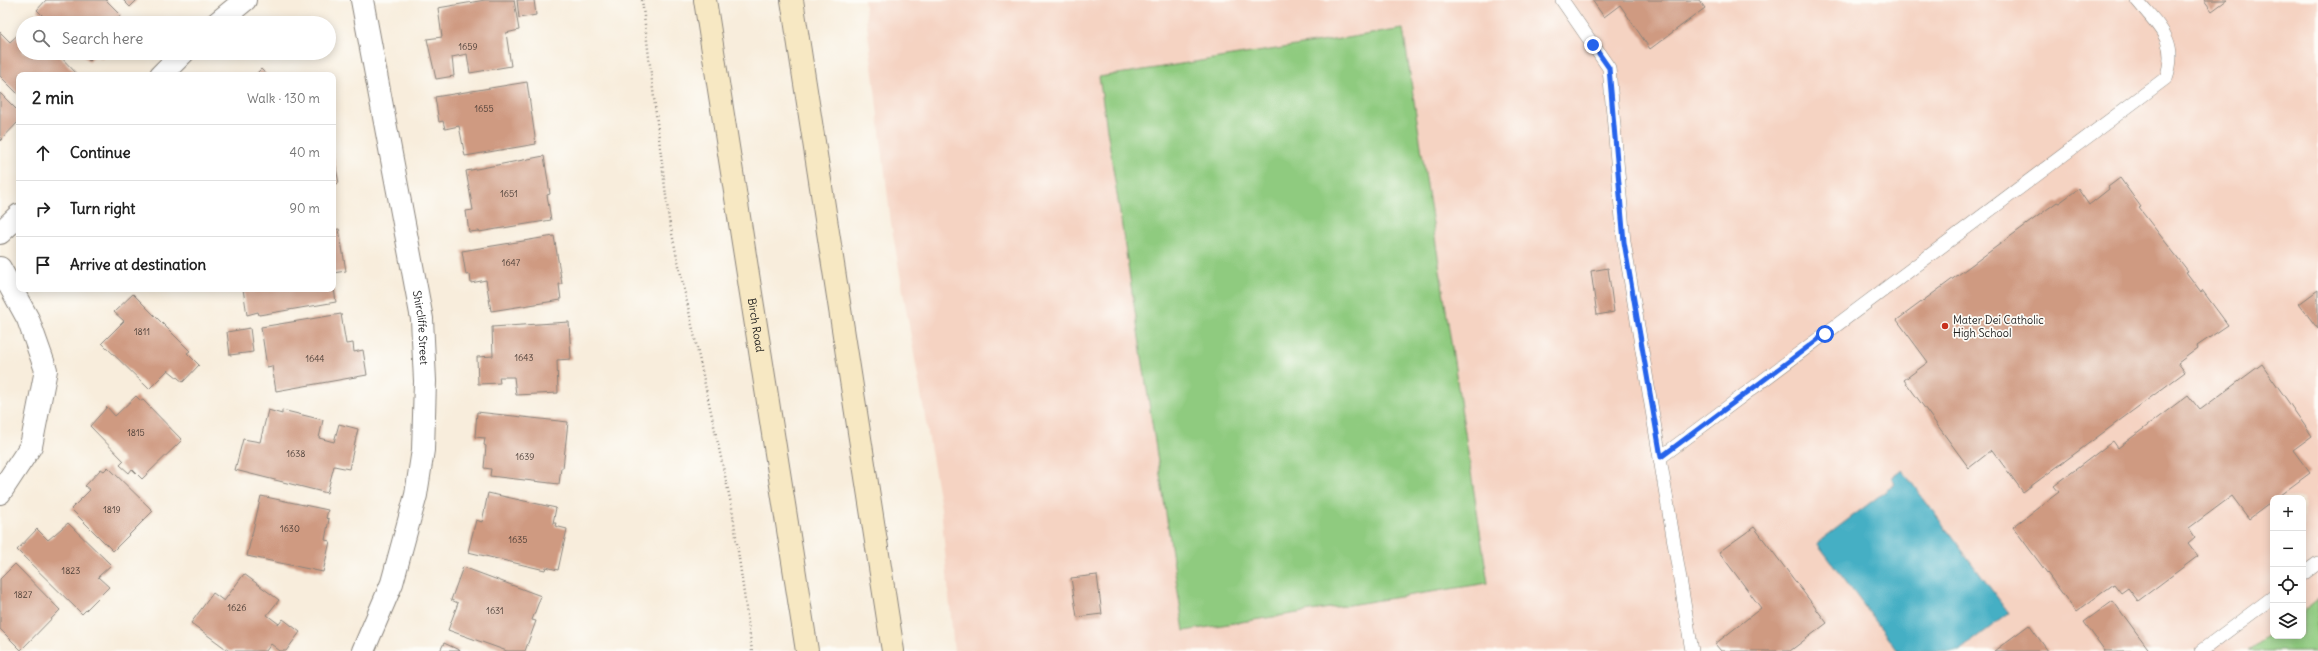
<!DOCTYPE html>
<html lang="en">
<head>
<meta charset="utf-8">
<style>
	:root { --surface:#fff; --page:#f2f2f2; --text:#222; --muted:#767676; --line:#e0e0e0 }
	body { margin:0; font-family:Delius,sans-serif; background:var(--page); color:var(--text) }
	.controls { position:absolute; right:12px; bottom:12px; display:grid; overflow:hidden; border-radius:8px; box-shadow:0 2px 10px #0003 }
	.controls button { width:36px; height:36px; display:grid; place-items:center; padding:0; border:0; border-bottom:1px solid var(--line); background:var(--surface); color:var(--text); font:20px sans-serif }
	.stop { position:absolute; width:12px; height:12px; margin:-9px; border:3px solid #2563eb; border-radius:50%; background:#fff }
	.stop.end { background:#2563eb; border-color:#fff; box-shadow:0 1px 4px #0008 }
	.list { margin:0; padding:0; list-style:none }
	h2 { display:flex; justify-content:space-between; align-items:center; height:52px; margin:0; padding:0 16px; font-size:17px }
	h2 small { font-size:13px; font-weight:400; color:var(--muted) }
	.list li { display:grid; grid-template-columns:26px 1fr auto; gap:12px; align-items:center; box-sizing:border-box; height:56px; padding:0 16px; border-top:1px solid var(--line) }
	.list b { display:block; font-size:15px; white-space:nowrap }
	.list em { font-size:13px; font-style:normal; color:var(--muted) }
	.icon { flex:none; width:22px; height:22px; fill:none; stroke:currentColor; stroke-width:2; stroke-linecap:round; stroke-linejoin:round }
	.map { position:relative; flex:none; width:2318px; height:651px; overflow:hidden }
	.search { position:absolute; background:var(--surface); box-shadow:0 2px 10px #0003; left:16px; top:16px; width:320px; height:44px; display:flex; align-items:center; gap:10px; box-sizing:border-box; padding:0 14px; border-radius:22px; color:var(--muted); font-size:15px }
	.panel { position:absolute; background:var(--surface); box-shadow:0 2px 10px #0003; left:16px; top:72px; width:320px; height:220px; border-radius:8px }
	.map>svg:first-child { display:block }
	.built { fill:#f5d3c2; fill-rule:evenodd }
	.green { fill:#8fcb7f; stroke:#56744e }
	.water { fill:#45afc4; stroke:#306670 }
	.building { fill:#cf9a81 }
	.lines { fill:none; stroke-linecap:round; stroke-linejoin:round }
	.service-casing { stroke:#8a847c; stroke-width:14 }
	.minor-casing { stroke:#8a847c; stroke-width:24 }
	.secondary-casing { stroke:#8a847c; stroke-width:24 }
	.path { stroke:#8a847c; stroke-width:2.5; stroke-dasharray:1 3; stroke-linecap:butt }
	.service { stroke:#fff; stroke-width:13 }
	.minor { stroke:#fff; stroke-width:22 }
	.secondary { stroke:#f7e8c3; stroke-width:22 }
	.route { stroke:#2563eb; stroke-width:5 }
	.poi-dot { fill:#c8321e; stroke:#fdfcf7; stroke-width:1.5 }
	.labels { text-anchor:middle; stroke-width:3.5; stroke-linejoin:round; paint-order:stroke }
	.number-label { font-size:9px; fill:#493c35 }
	.poi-label { font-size:11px; fill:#1c1c1c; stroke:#fdfcf7; text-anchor:start }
	.street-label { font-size:11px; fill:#1c1c1c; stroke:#fdfcf7 }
</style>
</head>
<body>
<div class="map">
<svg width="2318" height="651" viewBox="0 0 2318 651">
	<rect width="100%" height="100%" fill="#fdfcf7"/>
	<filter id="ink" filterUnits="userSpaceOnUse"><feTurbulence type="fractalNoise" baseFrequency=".025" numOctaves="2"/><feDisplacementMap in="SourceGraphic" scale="8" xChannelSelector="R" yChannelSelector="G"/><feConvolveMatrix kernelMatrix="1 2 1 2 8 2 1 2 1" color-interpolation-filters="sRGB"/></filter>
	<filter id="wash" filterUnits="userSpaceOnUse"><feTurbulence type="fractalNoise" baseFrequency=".012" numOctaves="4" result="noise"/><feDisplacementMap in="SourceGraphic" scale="16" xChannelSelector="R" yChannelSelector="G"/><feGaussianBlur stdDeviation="0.9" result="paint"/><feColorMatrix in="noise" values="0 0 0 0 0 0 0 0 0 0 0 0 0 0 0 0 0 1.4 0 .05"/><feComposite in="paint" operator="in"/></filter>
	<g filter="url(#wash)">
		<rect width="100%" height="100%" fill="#f8eddc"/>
		<path class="built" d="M864,0H2318V651H954L941,508L891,223ZM2273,498H2303V636H2273Z"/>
		<path class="green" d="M1403,29L1488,583L1184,631L1099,77Z
			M2318,599V651H2248L2273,633V636H2303V611Z"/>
		<path class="water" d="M1902,470L2009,613L1959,651H1898L1817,543L1895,484L1891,478Z"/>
		<g id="blocks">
			<path class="building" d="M46,0H106L121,15L114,23H50L37,10Z
				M123,0H137L130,7Z
				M485,0H514L519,30L506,33L511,66L470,73L467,54L452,57L454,76L436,79L427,39L442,37L438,8Z
				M517,0H534L536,15L519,18Z
				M1592,0H1699L1705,8L1650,49L1620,5L1604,17Z
				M2204,0H2227L2212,11Z
				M23,30V53H57L78,75H19V95L0,76V32L10,42Z
				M81,53H106L101,58L97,53L89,61Z
				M261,69L267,75H255Z
				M527,82L536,144L465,156L459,126L445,129L443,121L439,122L435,97Z
				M0,93L19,112V121L0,141Z
				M333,153L339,183L333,185Z
				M544,156L550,194L547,195L551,220L479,232V231L469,232L466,211L473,210L466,171Z
				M2120,178L2141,207L2139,208L2188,271L2186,272L2201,292L2202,290L2228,325L2197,346L2198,348L2178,363L2185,372L2023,492L1992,450L1969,468L1904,380L1928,362L1897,320L2057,202L2059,203L2078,189L2089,205L2109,189L2108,187Z
				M339,229L346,271L333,273V230Z
				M554,236L562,284H559L561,300L491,311L486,280L471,283L470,274L466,275L462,251Z
				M1608,268L1614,312L1597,315L1591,271Z
				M243,289H334L336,302L259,315L258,312L247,315Z
				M2318,290V329L2299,304Z
				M133,294L190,351L187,353L199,365L183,382L168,370L149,389L102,343L124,321L114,312Z
				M341,314L346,344L353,343L354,352L363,350L367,375L276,391L272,366L267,367L261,327Z
				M569,322L571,359L557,360L558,393L516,395L514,377H499L500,383L478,384L477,357L493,356L492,327Z
				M250,328L253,352L230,355L227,332Z
				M2262,364L2312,436L2293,450L2310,473L2276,498H2273V501L2249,519L2232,496L2189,528L2195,537L2188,543L2198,556L2138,601L2128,588L2121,593L2114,584L2076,612L2013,527L2059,492L2054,486L2113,441L2118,448L2188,395L2200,410Z
				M136,396L141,401L143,400L182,440L142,479L132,469L129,473L120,465L124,461L90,426L107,407L115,416Z
				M268,410L282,414V410L323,420L319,438L334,442L339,424L358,429L349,469L334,466L327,493L235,470L243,439L260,442Z
				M477,412L568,422L563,468H561L559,484L490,476L491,469L484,468L486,446L484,445L485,438L475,437Z
				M108,467L153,511L113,551L71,509L90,490L85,486L101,469L104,471Z
				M488,493L556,508L553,523H556L555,526L567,529L558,570L546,567L545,570L468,552L476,520L482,522Z
				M261,496L328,510L326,518L329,519L325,540L330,541L323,572L247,556Z
				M68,523L111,565L98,577L109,587L82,614L17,550L37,529L48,540Z
				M1754,527L1827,623L1790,651H1721L1715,644L1761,608L1719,552Z
				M15,564L60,610L21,650L0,629V579Z
				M463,567L541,596L532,620L536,621L525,651H507L448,630L458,603L451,600Z
				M244,574L279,600L267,615L279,624L283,619L300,632L286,651H280L271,644L266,651H229L191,623L213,593L224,601Z
				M1097,575L1102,614L1077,617L1071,578Z
				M2113,601L2150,651H2105L2084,622Z
				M2029,625L2048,651H1994Z
				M444,643L461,651H440Z"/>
		</g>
	</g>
	<g filter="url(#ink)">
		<use href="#blocks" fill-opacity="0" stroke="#8a847c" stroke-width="1"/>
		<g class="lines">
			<g class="service-casing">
				<path id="service" d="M1562,0L1609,68L1624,242L1692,651
					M1661,457L2166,78C2179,41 2159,27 2137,0
					M2303,574L2318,563
					M2201,651L2273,597"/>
			</g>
			<g class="minor-casing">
				<g id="minor">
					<path id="s1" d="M362,0L422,319L425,381L423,450L416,495L392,583L363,651"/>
					<path d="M217,23L245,0"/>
					<path d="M161,75L183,53"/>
					<path d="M0,233L19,215"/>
					<path d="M0,268L28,319L46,370L31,446L0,493"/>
				</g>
			</g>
			<g class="secondary-casing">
				<g id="secondary">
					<path id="s2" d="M705,0L807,651"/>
					<path d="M792,0L893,651"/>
				</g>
			</g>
			<path class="path" d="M642,0L669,220L732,508L752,651"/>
			<use href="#service" class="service"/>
			<use href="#minor" class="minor"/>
			<use href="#secondary" class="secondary"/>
		</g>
	</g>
	<g class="lines" filter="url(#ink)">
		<path class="route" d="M1593,45L1609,68L1624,242L1661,457L1825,334"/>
	</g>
	<circle class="poi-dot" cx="1945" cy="326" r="4"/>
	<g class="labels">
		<g class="number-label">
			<text x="468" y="50">1659</text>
			<text x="484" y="112">1655</text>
			<text x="509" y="197">1651</text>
			<text x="511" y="266">1647</text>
			<text x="142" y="335">1811</text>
			<text x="524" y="361">1643</text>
			<text x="315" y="362">1644</text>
			<text x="136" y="436">1815</text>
			<text x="296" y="457">1638</text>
			<text x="525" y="460">1639</text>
			<text x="112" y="513">1819</text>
			<text x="290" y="532">1630</text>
			<text x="518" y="543">1635</text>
			<text x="71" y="574">1823</text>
			<text x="23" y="598">1827</text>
			<text x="237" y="611">1626</text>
			<text x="495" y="614">1631</text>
		</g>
		<g class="poi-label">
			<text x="1953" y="324">Mater Dei Catholic<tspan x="1953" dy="13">High School</tspan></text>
		</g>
		<g class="street-label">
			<text dy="4" stroke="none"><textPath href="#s2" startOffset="329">Birch Road</textPath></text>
			<text dy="4" stroke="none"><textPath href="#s1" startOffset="333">Shircliffe Street</textPath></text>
		</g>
	</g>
</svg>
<div class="controls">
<button>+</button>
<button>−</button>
<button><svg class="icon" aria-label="locate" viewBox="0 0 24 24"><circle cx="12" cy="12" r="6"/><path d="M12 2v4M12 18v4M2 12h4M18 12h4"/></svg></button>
<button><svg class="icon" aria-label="layers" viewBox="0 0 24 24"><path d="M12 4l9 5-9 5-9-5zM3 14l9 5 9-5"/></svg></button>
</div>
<div class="stop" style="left:1825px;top:334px"></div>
<div class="stop end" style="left:1593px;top:45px"></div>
<div class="search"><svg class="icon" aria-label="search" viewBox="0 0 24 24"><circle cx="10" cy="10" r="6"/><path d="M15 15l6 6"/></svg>Search here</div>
<section class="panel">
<h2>2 min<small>Walk · 130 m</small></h2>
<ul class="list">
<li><svg class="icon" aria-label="ahead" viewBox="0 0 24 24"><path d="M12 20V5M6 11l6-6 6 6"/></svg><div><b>Continue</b></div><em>40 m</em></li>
<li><svg class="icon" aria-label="right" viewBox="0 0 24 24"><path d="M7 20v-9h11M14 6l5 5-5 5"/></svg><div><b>Turn right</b></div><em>90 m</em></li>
<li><svg class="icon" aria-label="arrive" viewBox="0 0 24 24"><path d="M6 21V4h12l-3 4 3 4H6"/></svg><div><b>Arrive at destination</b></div></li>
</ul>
</section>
</div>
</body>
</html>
